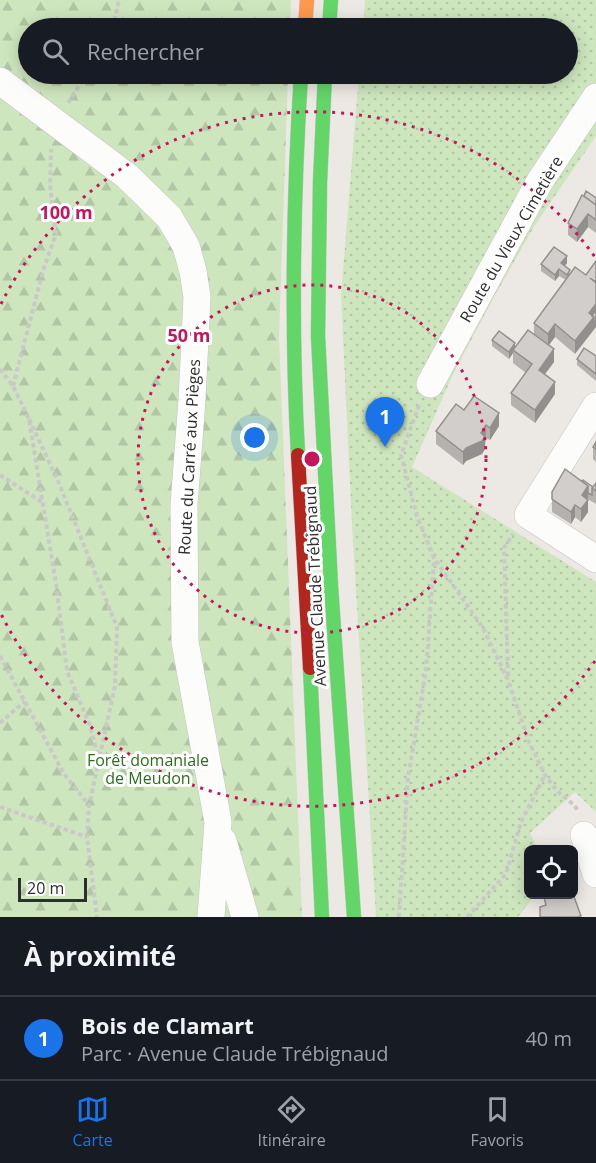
<!DOCTYPE html>
<html lang="fr">
<head>
<meta charset="utf-8">
<style>
	:root { --surface:#171b24; --page:#242831; --text:#f1f3f6; --muted:#9ea1a6; --line:#363941; --accent:#1a73e8 }
	body { margin:0; font-family:"Open Sans",sans-serif; background:var(--page); color:var(--text) }
	.controls { position:absolute; right:18px; bottom:18px; display:grid; overflow:hidden; border-radius:9px; box-shadow:0 3px 15px #0003 }
	.controls button { width:54px; height:54px; display:grid; place-items:center; padding:0; border:0; border-bottom:2px solid var(--line); background:var(--surface); color:var(--text); font:30px sans-serif }
	.scale { position:absolute; left:18px; bottom:15px; width:69px; box-sizing:border-box; padding-left:6px; border:3px solid #2e2e2e; border-top:0; font-size:16px; line-height:21px; white-space:nowrap; color:#2e2e2e; -webkit-text-stroke:4px #fff; paint-order:stroke }
	.you { position:absolute; left:255px; top:438px; width:21px; height:21px; margin:-15px; border:4px solid #fff; border-radius:50%; background:#1a73e8; box-shadow:0 0 0 9px #1a73e833 }
	.badge { display:grid; place-items:center; width:39px; height:39px; border-radius:50%; background:var(--accent); color:#fff; font-size:20px; font-weight:700 }
	.pin { position:absolute; translate:-50% -50px; filter:drop-shadow(0 2px 3px #0008) }
	.pin::after { content:''; position:absolute; top:32px; width:21px; height:18px; background:inherit; clip-path:polygon(0 0,100% 0,50% 100%) }
	.list { margin:0; padding:0; list-style:none }
	h2 { display:flex; justify-content:space-between; align-items:center; height:78px; margin:0; padding:0 24px; font-size:26px }
	h2 small { font-size:20px; font-weight:400; color:var(--muted) }
	.list li { display:grid; grid-template-columns:39px 1fr auto; gap:18px; align-items:center; box-sizing:border-box; height:84px; padding:0 24px; border-top:2px solid var(--line) }
	.list b { display:block; font-size:22px; white-space:nowrap }
	.list p { margin:0; font-size:20px; white-space:nowrap; color:var(--muted) }
	.list em { font-size:20px; font-style:normal; color:var(--muted) }
	.icon { flex:none; width:33px; height:33px; fill:none; stroke:currentColor; stroke-width:2; stroke-linecap:round; stroke-linejoin:round }
	.map { position:relative; flex:none; width:596px; height:917px; overflow:hidden }
	.search { position:absolute; background:var(--surface); box-shadow:0 3px 15px #0003; left:18px; right:18px; top:18px; height:66px; display:flex; align-items:center; gap:15px; box-sizing:border-box; padding:0 21px; border-radius:33px; color:var(--muted); font-size:22px }
	.sheet { height:162px; background:var(--surface) }
	nav { display:flex; justify-content:space-around; align-items:center; box-sizing:border-box; height:84px; border-top:2px solid var(--line); background:var(--surface); font-size:16px; color:var(--muted) }
	nav a { display:grid; justify-items:center; gap:3px }
	nav .on { color:var(--accent) }
	.map>svg:first-child { display:block }
	.forest { fill:url(#forest-firs) }
	.park { fill:url(#park-dots) }
	.lines { fill:none; stroke-linecap:round; stroke-linejoin:round }
	.street-casing { stroke:#c5c4c5; stroke-width:28 }
	.fast-casing { stroke:#c6c5c4; stroke-width:15 }
	.slow-casing { stroke:#c6c5c4; stroke-width:15 }
	.jam-casing { stroke:#c6c5c4; stroke-width:15 }
	.path { stroke:#c9c9c8; stroke-width:4; stroke-dasharray:4.5 3; stroke-linecap:butt }
	.street { stroke:#fcfcfb; stroke-width:27 }
	.fast { stroke:#63d668; stroke-width:14 }
	.slow { stroke:#ff974d; stroke-width:14 }
	.jam { stroke:#b3261e; stroke-width:14 }
	.wall { fill:#b4b1af }
	.shaded-wall { fill:#92908e }
	.building { fill:#d1cecb; stroke:#92908e; stroke-width:1.5 }
	.ring { fill:none; stroke:#c2185b; stroke-width:3; stroke-dasharray:3 6 }
	.labels { text-anchor:middle; stroke-width:6; stroke-linejoin:round; paint-order:stroke }
	.street-label { font-size:16px; fill:#2e2e2e; stroke:#fff }
	.park-label { font-size:16px; fill:#2c6e1b; stroke:#fff }
	.centre { fill:#c2185b; stroke:#fff; stroke-width:3 }
	.ring-label { font-size:18px; text-anchor:middle; font-weight:bold; fill:#c2185b; stroke:#fff; stroke-width:6; stroke-linejoin:round; paint-order:stroke }
</style>
</head>
<body>
<div class="map">
<svg width="596" height="917" viewBox="0 0 596 917">
	<defs>
		<pattern id="forest-firs" width="22" height="20" patternUnits="userSpaceOnUse" patternTransform="scale(1.5)"><rect width="22" height="20" fill="#cee6be"/><path d="M5 1l3.5 6h-7zM16 11l3.5 6h-7z" fill="#b1c6a4"/></pattern>
		<pattern id="park-dots" width="8" height="8" patternUnits="userSpaceOnUse" patternTransform="scale(1.5)"><rect width="8" height="8" fill="#cee6be"/><path d="M2 2h.1M6 6h.1" fill="none" stroke="#b1c6a4" stroke-width="1.8" stroke-linecap="round"/></pattern>
	</defs>
	<rect width="100%" height="100%" fill="#ece8e4"/>
	<path class="forest" d="M0,0H291L290,28H28V74H288L279,337L302,917H0Z"/>
	<path class="park" d="M365,0H596V136L535,225L493,299L454,372L412,467L596,582V812L575,792L530,833L538,849L528,850V894L535,895L518,917H376L352,524L341,296L359,74H568V28H363Z"/>
	<g class="lines">
		<g class="street-casing">
			<path id="street" d="M0,81L127,176L169,217L186,246L193,271L197,297L192,400L184,505L185,642L218,822L211,917
				M430,384L540,181L596,97
				M596,406L528,515L596,559
				M584,835L596,874
				M223,841L245,917"/>
		</g>
		<g class="fast-casing">
			<path id="fast" d="M329,28L331,0
				M325,74L320,182L318,336L331,586L354,917
				M298,455C291,328 293,201 301,74
				M310,668L322,917"/>
		</g>
		<g class="slow-casing">
			<path id="slow" d="M305,28L307,0"/>
		</g>
		<g class="jam-casing">
			<path id="jam" d="M298,455L310,668"/>
		</g>
		<path class="path" d="M113,28L119,0
			M68,103L87,74
			M0,369L13,386L29,419L56,584L67,671L89,723L99,758
			M13,386L43,271L56,234L50,185L51,149
			M419,405L401,455L417,516L434,558L483,628L508,680L529,742L545,775L557,791L574,805L579,812
			M29,419L58,481L117,627L115,686L89,806L87,837L97,917
			M0,475L42,502
			M0,656L64,774L89,805
			M508,676L504,548L513,534
			M0,723L25,701
			M0,807L87,837
			M399,917L408,778L426,670L434,560
			M467,917L506,874L521,822L545,775"/>
		<use href="#street" class="street"/>
		<use href="#fast" class="fast"/>
		<use href="#slow" class="slow"/>
		<use href="#jam" class="jam"/>
	</g>
	<path class="wall" d="M584,196L596,198V233L588,227L577,242L568,235V223Z
		M567,263L565,266L570,274L575,267V354L555,337L549,345L554,362L545,374L555,394L535,423L511,405V393L526,373L513,363V353L509,359L492,346V340L515,347L534,334V323L566,280L559,276L555,281L541,271V264Z
		M596,356V381L577,365V359Z
		M464,410L499,426L490,440L486,438L485,439V449L482,454L466,461L463,465L436,444V431Z
		M596,442V462L593,459V447Z
		M582,481L593,487L596,483V504L588,499V512L581,522L575,517L571,524L552,512V492Z"/>
	<path class="shaded-wall" d="M588,214V227L577,242V229Z
		M567,256V263L561,270V263Z
		M559,269V276L555,281V275Z
		M596,304V327L575,354V341L589,313Z
		M555,324V337L548,346V334Z
		M515,343V350H513V353L509,359V352Z
		M554,349V362L539,382V370Z
		M555,382V394L535,423V410Z
		M499,413V426L490,440V428Z
		M486,425L485,449L482,454L466,461L463,465V452L481,433Z
		M588,486V498L582,508V495Z
		M588,500V512L581,522V509Z
		M575,505V517L571,524V512Z"/>
	<path class="building" d="M586,191L596,198V205L584,196Z
		M582,195L596,205V220L588,214L577,229L568,223Z
		M554,247L567,256L561,263L570,270L567,275L559,269L555,275L541,264Z
		M596,261V282L590,278L596,283V304L589,313L594,317L575,341L555,324L548,334L534,323L575,267L586,275Z
		M596,310V320L594,323V317L592,316Z
		M528,330L554,349L539,370L555,382L535,410L511,393L532,364L513,350Z
		M499,331L515,343L509,352L492,340Z
		M584,348L596,356V374L577,359Z
		M474,396L499,413L490,428L486,425L481,433L485,437L482,441L466,448L463,452L436,431L456,404L464,410Z
		M596,442V449L593,447Z
		M565,469L588,486L582,495L588,500L581,509L575,505L571,512L552,499V492Z
		M583,480L593,487L592,488V495L588,493V486L582,481Z
		M596,483V491L592,488Z
		M551,894H573L581,916L577,917H540V907L546,905L544,897Z"/>
	<g class="ring">
		<circle cx="312" cy="459" r="174"/>
		<path d="M595 661A348 348 0 0 1 1 614M1 304A348 348 0 0 1 595 257"/>
	</g>
	<g class="labels">
		<g class="street-label">
			<text transform="translate(511 239) rotate(-60)" y="6">Route du Vieux Cimetière</text>
			<text transform="translate(189 457) rotate(-87)" y="6">Route du Carré aux Pièges</text>
			<text transform="translate(315 586) rotate(-93)" y="6">Avenue Claude Trébignaud</text>
		</g>
		<g class="park-label">
			<text x="148" y="766">Forêt domaniale<tspan x="148" dy="18">de Meudon</tspan></text>
		</g>
	</g>
	<circle cx="312" cy="459" r="9" class="centre"/>
	<g class="ring-label">
		<text x="66" y="219">100 m</text>
		<text x="189" y="342">50 m</text>
	</g>
</svg>
<div class="controls">
<button><svg class="icon" aria-label="locate" viewBox="0 0 24 24"><circle cx="12" cy="12" r="6"/><path d="M12 2v4M12 18v4M2 12h4M18 12h4"/></svg></button>
</div>
<div class="scale">20 m</div>
<div class="you"></div>
<div class="pin badge" style="left:385px;top:447px">1</div>
<div class="search"><svg class="icon" aria-label="search" viewBox="0 0 24 24"><circle cx="10" cy="10" r="6"/><path d="M15 15l6 6"/></svg>Rechercher</div>
</div>
<section class="sheet">
<h2>À proximité<small></small></h2>
<ul class="list">
<li><span class="badge">1</span><div><b>Bois de Clamart</b><p>Parc · Avenue Claude Trébignaud</p></div><em>40 m</em></li>
</ul>
</section>
<nav>
<a class="on"><svg class="icon" aria-label="map" viewBox="0 0 24 24"><path d="M3 6l6-2 6 2 6-2v14l-6 2-6-2-6 2zM9 4v14M15 6v14"/></svg>Carte</a>
<a><svg class="icon" aria-label="directions" viewBox="0 0 24 24"><path d="M12 3l9 9-9 9-9-9zM9 14v-3h6M13 9l2 2-2 2"/></svg>Itinéraire</a>
<a><svg class="icon" aria-label="saved" viewBox="0 0 24 24"><path d="M7 4h10v16l-5-4-5 4z"/></svg>Favoris</a>
</nav>
</body>
</html>
